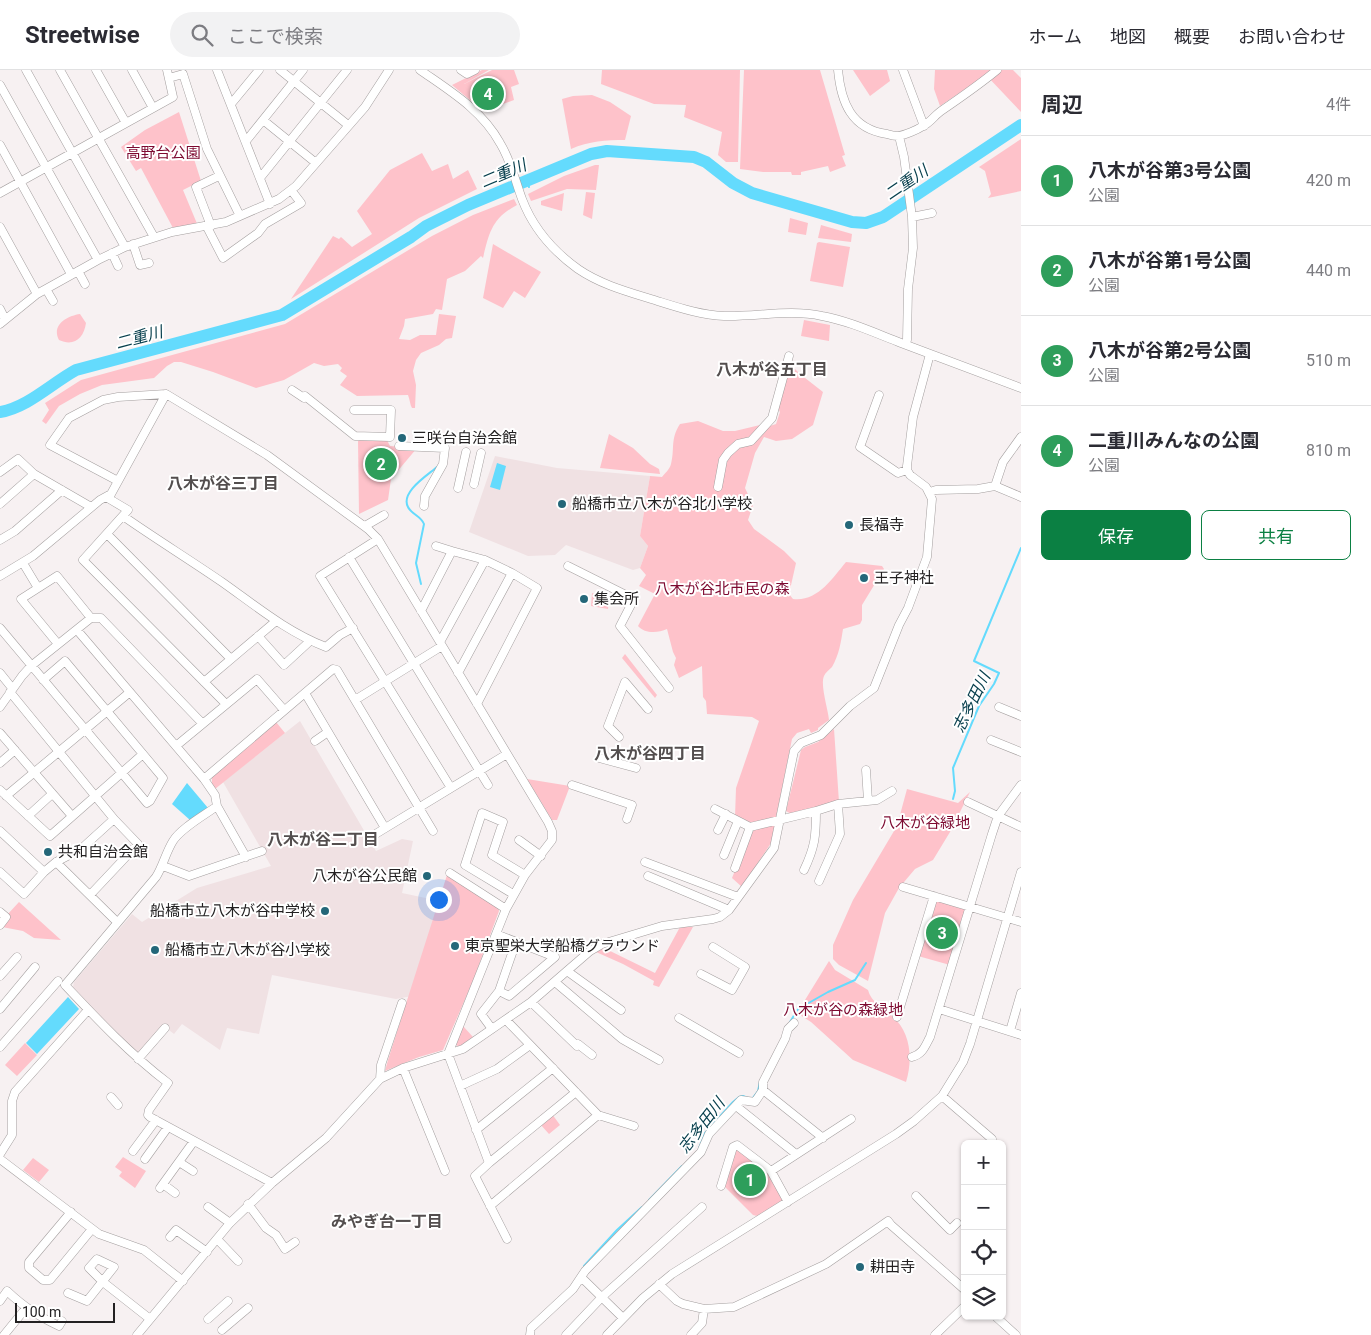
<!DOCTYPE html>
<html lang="ja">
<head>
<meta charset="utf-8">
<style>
	:root { --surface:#fff; --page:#f2f2f3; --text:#2b2b33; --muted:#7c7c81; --line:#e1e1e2; --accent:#0b8043 }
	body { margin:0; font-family:Roboto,"Noto Sans JP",sans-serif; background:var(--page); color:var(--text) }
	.controls { position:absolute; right:15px; bottom:15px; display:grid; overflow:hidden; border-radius:8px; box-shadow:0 1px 4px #0004 }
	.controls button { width:45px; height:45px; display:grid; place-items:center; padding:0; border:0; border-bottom:1px solid var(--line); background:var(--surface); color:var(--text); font:25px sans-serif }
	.scale { position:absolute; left:15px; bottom:12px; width:100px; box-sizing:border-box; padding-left:5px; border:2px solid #232122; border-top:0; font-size:14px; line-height:18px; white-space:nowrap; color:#232122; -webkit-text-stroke:4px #fff; paint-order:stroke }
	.you { position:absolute; left:438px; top:829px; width:18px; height:18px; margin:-12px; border:4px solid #fff; border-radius:50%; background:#1a73e8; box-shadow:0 0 0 8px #1a73e833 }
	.badge { display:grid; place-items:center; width:32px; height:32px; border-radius:50%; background:var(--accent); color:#fff; font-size:16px; font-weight:700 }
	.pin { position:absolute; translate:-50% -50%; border:2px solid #fff; box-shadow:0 1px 5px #0006 }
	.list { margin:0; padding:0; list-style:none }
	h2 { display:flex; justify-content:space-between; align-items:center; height:65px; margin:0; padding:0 20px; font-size:21px }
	h2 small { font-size:16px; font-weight:400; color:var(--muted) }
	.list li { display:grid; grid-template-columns:32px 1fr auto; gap:15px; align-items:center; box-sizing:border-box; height:90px; padding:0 20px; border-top:1px solid var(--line) }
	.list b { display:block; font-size:19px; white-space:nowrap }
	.list p { margin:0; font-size:16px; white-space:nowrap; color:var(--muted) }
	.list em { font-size:16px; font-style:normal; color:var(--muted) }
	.actions { display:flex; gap:10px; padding:15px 20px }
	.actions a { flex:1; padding:11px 0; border:1px solid var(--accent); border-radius:8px; text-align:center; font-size:18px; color:var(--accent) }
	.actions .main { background:var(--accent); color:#fff }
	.icon { flex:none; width:28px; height:28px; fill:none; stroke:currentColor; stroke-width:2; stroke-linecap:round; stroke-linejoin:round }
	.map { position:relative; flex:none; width:1021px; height:1265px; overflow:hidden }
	header { display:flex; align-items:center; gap:30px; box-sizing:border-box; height:70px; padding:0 25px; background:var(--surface); border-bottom:1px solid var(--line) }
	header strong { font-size:24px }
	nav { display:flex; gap:28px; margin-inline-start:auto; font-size:18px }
	.search { width:350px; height:45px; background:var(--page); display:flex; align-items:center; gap:12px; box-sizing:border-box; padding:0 18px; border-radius:28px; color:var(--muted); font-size:19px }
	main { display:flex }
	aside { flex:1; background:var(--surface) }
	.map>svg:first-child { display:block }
	.built { fill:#f0e1e3 }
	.green { fill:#fec2ca }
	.water { fill:#64dbfd }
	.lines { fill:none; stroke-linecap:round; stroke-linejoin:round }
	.stream { stroke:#64dbfd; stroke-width:2 }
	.river { stroke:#64dbfd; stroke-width:12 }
	.minor-casing { stroke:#a49f9f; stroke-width:9 }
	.minor { stroke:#fff; stroke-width:8 }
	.poi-dot { fill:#246779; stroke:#fff; stroke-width:2 }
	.labels { text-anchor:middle; stroke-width:4; stroke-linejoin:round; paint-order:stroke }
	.park-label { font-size:15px; fill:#7d0930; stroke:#fff }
	.poi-label { font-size:15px; fill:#232122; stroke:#fff; text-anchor:start }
	.water-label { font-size:16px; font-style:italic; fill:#063e4c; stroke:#fff }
	.neighbourhood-label { font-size:16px; font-weight:bold; fill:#534e4e; stroke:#fff }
</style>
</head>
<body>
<header>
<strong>Streetwise</strong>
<div class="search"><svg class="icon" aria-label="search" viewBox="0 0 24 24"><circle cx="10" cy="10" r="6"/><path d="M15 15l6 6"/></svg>ここで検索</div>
<nav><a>ホーム</a><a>地図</a><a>概要</a><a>お問い合わせ</a></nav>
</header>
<main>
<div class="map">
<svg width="1021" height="1265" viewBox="0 0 1021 1265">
	<rect width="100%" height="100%" fill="#f7f1f2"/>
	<path class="built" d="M495,386L557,398L650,406L640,466L648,476L640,498L633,500L566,475L555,485L528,486L469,462Z
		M300,651L376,781L402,769L413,771L402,823L440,831L412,926L396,929L272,905L259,964L227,958L220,980L182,954L174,964L165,957L140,985L109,958L73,917L74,912L132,844L142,852L197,818L271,796L223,712Z"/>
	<path class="green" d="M482,0H489L464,14L492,0H514L519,14L511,17L514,30L483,41L452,15Z
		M602,0H740L738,92H726L718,85L722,62L684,47L686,35L654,34L601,14Z
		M744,0H820L845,85L842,86L846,96L830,102L828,96L801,102V105H792L791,102H763L740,99Z
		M853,0H887L890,11L870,26Z
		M935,0H1013L1021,8V42L986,5L940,36L934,19Z
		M592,25L610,32L631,46L625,70C606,70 589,71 571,79L562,29L573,26Z
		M179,42L201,111L183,120L198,156L176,159L173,158L141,98L136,101L121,77L145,60Z
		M1021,69V121L988,128L991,124L985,101L979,97Z
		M422,83L432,101L448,94L453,109L468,100L477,119L419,148L291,229L333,166L339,169L341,167L352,177L372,164L357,141L390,100Z
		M595,95H599L596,120L567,119L531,131L528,124L564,106Z
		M586,122L595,123L592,149L583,145Z
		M564,123L562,141L541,135V131Z
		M514,129L517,135C492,148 489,163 483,188L481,186L465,201L447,209L442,240L436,239L433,244L405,249L404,256L399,269L410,270L420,265H436L439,244L456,246L452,268L446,269L439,275L421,283L416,290L413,301L416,315L415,338H412C410,335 410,330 408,325L357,326L340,315L347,306L340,301L342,298L338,294L324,296L314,293L284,310L256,318L213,302L181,292H174L167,296L154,308L102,315L80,324L59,336L46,354L42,351L49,340L45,333L81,310L285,254L432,166L473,145Z
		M790,148L808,153L806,165L788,162Z
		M821,155L852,164L851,172L818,168Z
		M819,172L850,177L843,217L810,211L817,173Z
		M493,174L541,202L525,228L514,221L503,238L483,228Z
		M80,244L86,253C84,268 74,277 59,270C51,255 67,246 80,244Z
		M804,250L830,255L829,271L801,266Z
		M789,293L800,304L823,322L813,355L792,369L776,371L764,367L755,383L745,418L753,435L748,450L754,459L784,481L796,493L789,524L793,529C817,532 832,509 846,492L882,496L884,499L862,535V550L860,554L843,559C841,572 839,585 832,597C829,600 825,603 824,606C820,615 828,639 829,650L818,658V660L811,663L809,659L797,663L792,669L771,773L742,817L732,808L751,761L735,747L736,718L759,651L752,647L707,644L706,631L703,627L702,596L679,608L674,595L676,588L673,582L667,559C658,563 645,564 638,556L655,524L639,516L646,505L640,498L648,476L640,466L650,406L662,407C665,403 670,399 671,394C675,379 670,369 680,354L698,351L723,361H735L760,355L770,356L776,354L780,342L778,338Z
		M609,364L633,378L650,394L659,399L660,404L600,398Z
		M360,370H387L390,376L417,378L391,409L388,430L359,444L358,371Z
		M592,523L609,530L608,539L591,536Z
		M625,584L657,625L655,628L622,588Z
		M276,652L285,663L215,719L212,715V707Z
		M834,659L839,732L791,744L786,741L801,680L805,677L818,672Z
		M527,709L570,716L557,750H552Z
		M907,719L958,733L970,722L950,762L933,790L915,799L899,818L885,843L868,911L839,895L833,889V875L853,830L897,756Z
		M447,805L498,837L499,841L473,911L443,980L419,987L385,1001L388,990Z
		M937,829L965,837L966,841L950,895L918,886L934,831Z
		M19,832L61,870L34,868L23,861L2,857L7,845Z
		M680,857H693L659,917L653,915L654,911L623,894L596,882L604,878L655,903Z
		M829,891L835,900L868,920C871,932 883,938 892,946C911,962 913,989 906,1012L853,990L811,952L797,943Z
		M463,956L473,967L459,977L455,974Z
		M25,973L37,985L17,1006L5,995Z
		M552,1044L560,1055L549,1064L540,1054Z
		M738,1078L770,1104L783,1130L757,1146L753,1145L724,1116L734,1080Z
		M123,1087L146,1101L135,1118L119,1106L122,1102L115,1097Z
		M33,1088L49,1100L39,1112L23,1100Z"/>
	<path class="water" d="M497,393L506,396L500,420L490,417Z
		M187,713L208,738L190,750L172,734Z
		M68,927L79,939L37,984L26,973Z"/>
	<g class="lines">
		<path class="stream" d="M526,110L529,117
			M421,514L416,493L424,454C421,446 411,444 408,437C400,422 428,405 437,397
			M953,729L955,721L953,698L979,636L994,614L999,603L974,591L1021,478
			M790,952L798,939L828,922L855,910L866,893
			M752,1029L758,1021L760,1012
			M699,1078L705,1063L733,1032L739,1027L743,1026L748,1028
			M649,1130L682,1096
			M584,1196L617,1160L642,1137"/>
		<path class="river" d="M0,342C27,338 52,313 76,300L282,245L411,167L426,156L468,135L591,84L607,81L694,87L706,92L733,113L752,123L852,152L866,153L883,147L1021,55"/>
		<g class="minor-casing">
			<path id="minor" d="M26,0L125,177
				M60,0L154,167
				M96,0L126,53
				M132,0L153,38
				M217,0L270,134
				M280,0L348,55
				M420,0C450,21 482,40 500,73C511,91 515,110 522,129C533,158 553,181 578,199C600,214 625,221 651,229C674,236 699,245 724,246C757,247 789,239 822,246C849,251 875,263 901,273C941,288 981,303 1021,318
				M461,0L467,4L475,0
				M838,0C841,32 851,59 887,64C890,65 895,66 898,66C905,65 917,60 923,56C930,53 935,45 941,41C960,28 979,15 997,0
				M903,0L924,56
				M169,8L183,4L207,79L240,146
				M0,15L98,190
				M231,34L259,0
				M263,50L316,93
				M899,66L904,87L912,147L913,178L908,219L907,270L905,274
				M246,71L303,0
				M0,75L71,204
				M260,108L347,0
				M0,123L173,27L167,0
				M912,147L932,143
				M211,156L196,117L219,106
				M0,157L37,224
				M207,157L223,188L258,163L265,154L301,133L291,120
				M133,174L140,195L149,193
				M112,183L118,196
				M78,201L85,214
				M46,219L53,231
				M0,239L5,249
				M0,254L37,224L98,190L125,177L172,162L226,152L279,129L296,116L365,37L389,0
				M292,320L304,328
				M879,325L860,377L898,403L907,400
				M305,326L355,366L390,367L391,340H354
				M399,376L445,378L443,394L425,426L424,436
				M0,402L18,389L34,404L91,437
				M118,411L50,375L69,348L103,330L118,327L166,324L267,385L368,459L378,469L548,752L552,761V770L525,805L506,839L448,984L489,1093
				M474,414L481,383
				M995,416L1003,392L1021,367
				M718,417L723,390L728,383L738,374L751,371L772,348L789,286
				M458,418L466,382
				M930,422L936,420L978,419L995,416L1021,427
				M106,427L128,440L83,490L226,634
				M0,434L34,404
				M123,446C156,469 190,490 222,512C256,536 287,562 326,577L340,565L353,558
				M365,456L384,445
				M107,464L231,589
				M378,469L320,506L451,718
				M0,470L15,461L62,420
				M436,476L452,481
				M349,487L488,715
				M23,493L38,518
				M568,496L634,529L620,556L669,618
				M0,506L33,486L100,430L111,424L166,324
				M421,541L452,481L485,490
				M0,558L147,733L150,731L163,708L65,591L43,610
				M77,560L204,709L333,599L337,600L433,761
				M258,566L284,595L310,571
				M440,572L485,490L512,503L537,518L477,634
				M58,574L21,529L57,506L91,548
				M0,603L12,618
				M458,603L512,503
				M204,612L276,551
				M10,622L114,749L138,774L90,825
				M305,623L385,758
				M355,630L442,576
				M0,637L22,606L31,596L91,548H101L202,653
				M999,637L1021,646
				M0,663L72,746
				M619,667L608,656L625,612L648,639
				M991,670L1021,682
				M315,671L328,662
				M176,676L257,609L284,640
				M599,688L636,698
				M0,693L15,680
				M866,700L868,731
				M204,709L215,725L217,736L246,787
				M572,715L632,735L627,749
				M0,720L50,766L143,684
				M6,726L130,622
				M968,732L1021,757
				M217,736C205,745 181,758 173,771C166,782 163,796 156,807L65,915C98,950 130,984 168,1013L149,1040L148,1045L150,1047L272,1113
				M715,739L750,757L816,741L838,734L877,730L892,721
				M28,746L52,724
				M718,760L726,744
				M0,761L44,802
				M369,768L507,684
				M519,770L541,786
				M724,785L738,751
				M56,792L117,852
				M645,792L738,827
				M163,796L189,806L262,781
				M735,798L750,757
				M804,800C815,777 816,766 816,741
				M0,802L24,824L44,802L56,792L81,779L114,749
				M450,803L506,839
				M648,806L729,840
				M819,811L840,764L838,734
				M903,817L1021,852
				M513,824L465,795L482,743L503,752L492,785L525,805
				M0,842L6,847L0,855
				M496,864L555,887L509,926L499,921
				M567,901L621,940
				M701,904L732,920L745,897L713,877
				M0,906L17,887
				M555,912L622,969L659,990
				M531,932L577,976L578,974L592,985
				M0,939L35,897
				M939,939L1021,965
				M897,947L934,826
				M679,948L739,983
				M506,950L598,1045L634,1056
				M492,959L481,944L499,921L516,872
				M1010,961L1021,923
				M0,977L58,911
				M912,987C923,984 925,976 930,967L992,764L998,746L1021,715
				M138,989L165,958
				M403,998L445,1101
				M380,1009L381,995L402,933
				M460,1016L497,999L530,975
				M763,1020L823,1068
				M942,1026L992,1069
				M111,1027L118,1035
				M736,1036L796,1084
				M476,1060L553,998
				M133,1081L156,1050
				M0,1084L12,1065V1031L15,1022L88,940
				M0,1089L99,1164L144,1180L183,1211
				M145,1089L168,1057
				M179,1092L193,1101
				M771,1101L851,1049
				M163,1114L175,1123
				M721,1116L733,1077L737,1075L771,1101L788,1132
				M160,1118L194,1071
				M916,1126L950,1160L957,1153
				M248,1134L266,1158L276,1165L285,1179L295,1172
				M490,1136L598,1045
				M208,1137L230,1153
				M71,1142L29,1192V1198L43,1210H50L92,1159
				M170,1167L176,1160L207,1182
				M217,1169L238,1191
				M507,1169L475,1106L489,1093L576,1022
				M582,1208L623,1248
				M659,1214L677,1231L683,1234L704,1239L734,1237L826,1194L888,1151L891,1155L965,1220
				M68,1223L87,1231L114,1197L97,1189L89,1198L103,1212L150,1249
				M0,1231L7,1221C24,1237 38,1246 59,1256L62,1251
				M995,1246L1016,1265
				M208,1249L228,1231
				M222,1260L248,1238
				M4,1265L26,1238
				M137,1265L230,1153L272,1113L326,1068L380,1009L403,998L463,979L531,932L590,881L602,874L662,856L713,849L720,847L729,840L774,778L794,681L801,673L821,665L850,636L874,618L899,555L908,538L927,487L932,429L926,417L910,405L907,400V396L913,347L930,284
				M530,1265L531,1258L573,1219L585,1201L701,1082L709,1064L741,1030L755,1032L763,1020V1012L785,969L788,959L794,953
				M566,1265L602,1227L702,1137
				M607,1265L643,1228L672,1204L896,1064L914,1051L942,1026L963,992L970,974L1021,802
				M691,1265L702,1253L704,1239
				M935,1265L965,1236"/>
		</g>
		<use href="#minor" class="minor"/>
	</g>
	<g class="poi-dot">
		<circle cx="402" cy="368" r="5"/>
		<circle cx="562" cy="434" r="5"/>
		<circle cx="849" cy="455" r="5"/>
		<circle cx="864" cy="508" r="5"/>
		<circle cx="584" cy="529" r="5"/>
		<circle cx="48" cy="782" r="5"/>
		<circle cx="427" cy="806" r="5"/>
		<circle cx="325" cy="841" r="5"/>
		<circle cx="455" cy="876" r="5"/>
		<circle cx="155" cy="880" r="5"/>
		<circle cx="860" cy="1197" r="5"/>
	</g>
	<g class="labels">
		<g class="park-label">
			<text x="163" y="88">高野台公園</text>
			<text x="722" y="524">八木が谷北市民の森</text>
			<text x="925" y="758">八木が谷緑地</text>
			<text x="843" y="945">八木が谷の森緑地</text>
		</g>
		<g class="poi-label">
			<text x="412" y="373">三咲台自治会館</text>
			<text x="572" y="439">船橋市立八木が谷北小学校</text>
			<text x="859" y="460">長福寺</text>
			<text x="874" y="513">王子神社</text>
			<text x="594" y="534">集会所</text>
			<text x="58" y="787">共和自治会館</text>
			<text x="417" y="811" text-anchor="end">八木が谷公民館</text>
			<text x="315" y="846" text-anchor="end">船橋市立八木が谷中学校</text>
			<text x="465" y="881">東京聖栄大学船橋グラウンド</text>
			<text x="165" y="885">船橋市立八木が谷小学校</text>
			<text x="870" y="1202">耕田寺</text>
		</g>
		<g class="water-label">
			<text transform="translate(503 103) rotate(-23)" y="6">二重川</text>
			<text transform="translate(906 112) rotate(-34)" y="6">二重川</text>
			<text transform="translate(139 267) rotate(-15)" y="6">二重川</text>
			<text transform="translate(971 632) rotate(-64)" y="6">志多田川</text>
			<text transform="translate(701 1055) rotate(-52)" y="6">志多田川</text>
		</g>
		<g class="neighbourhood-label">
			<text x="772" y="305">八木が谷五丁目</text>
			<text x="223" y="419">八木が谷三丁目</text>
			<text x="650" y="689">八木が谷四丁目</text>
			<text x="323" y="775">八木が谷二丁目</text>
			<text x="387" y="1157">みやぎ台一丁目</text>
		</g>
	</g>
</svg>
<div class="controls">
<button>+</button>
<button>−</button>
<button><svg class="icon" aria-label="locate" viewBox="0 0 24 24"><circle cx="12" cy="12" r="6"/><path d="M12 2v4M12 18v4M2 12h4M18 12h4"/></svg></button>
<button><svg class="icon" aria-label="layers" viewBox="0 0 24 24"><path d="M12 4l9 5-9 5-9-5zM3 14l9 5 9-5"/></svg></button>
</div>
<div class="scale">100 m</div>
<div class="you"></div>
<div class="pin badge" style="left:750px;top:1110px;background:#2e9e5b">1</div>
<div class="pin badge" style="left:381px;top:394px;background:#2e9e5b">2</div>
<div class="pin badge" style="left:942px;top:863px;background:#2e9e5b">3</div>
<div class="pin badge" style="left:488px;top:24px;background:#2e9e5b">4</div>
</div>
<aside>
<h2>周辺<small>4件</small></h2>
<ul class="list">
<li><span class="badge" style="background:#2e9e5b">1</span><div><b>八木が谷第3号公園</b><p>公園</p></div><em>420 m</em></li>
<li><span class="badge" style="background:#2e9e5b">2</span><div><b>八木が谷第1号公園</b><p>公園</p></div><em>440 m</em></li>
<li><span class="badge" style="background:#2e9e5b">3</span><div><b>八木が谷第2号公園</b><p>公園</p></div><em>510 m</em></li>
<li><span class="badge" style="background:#2e9e5b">4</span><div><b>二重川みんなの公園</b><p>公園</p></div><em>810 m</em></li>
</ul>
<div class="actions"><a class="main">保存</a><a>共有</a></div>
</aside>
</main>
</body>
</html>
